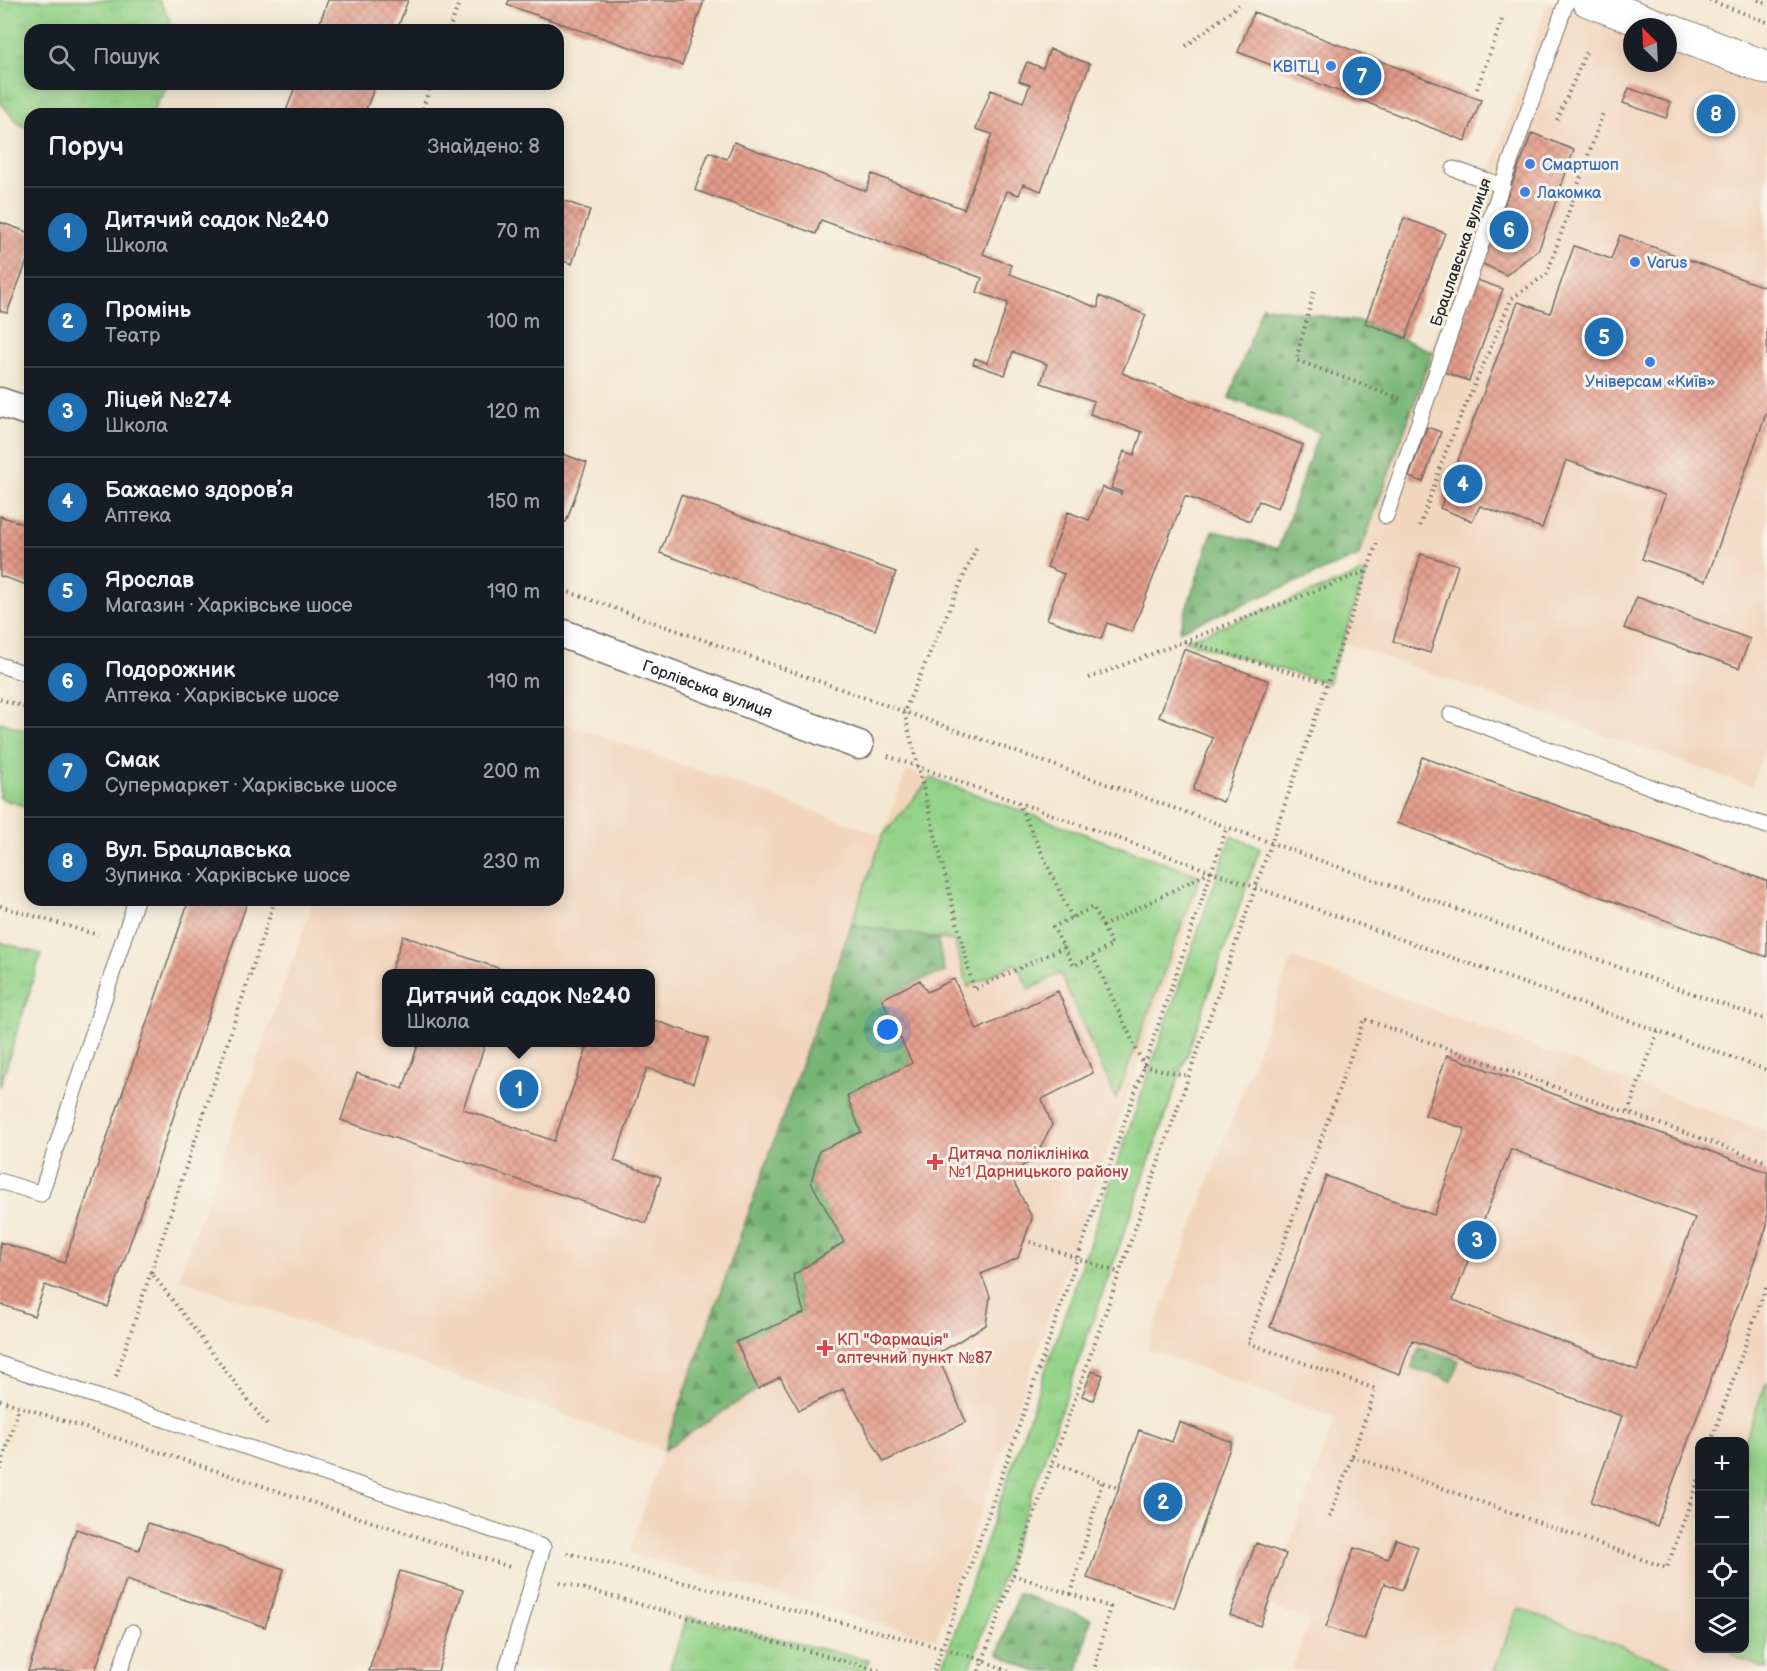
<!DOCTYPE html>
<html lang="uk">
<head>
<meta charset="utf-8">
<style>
	:root { --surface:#171b24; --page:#242831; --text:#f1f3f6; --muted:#9ea1a6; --line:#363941; --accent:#1f6fb2 }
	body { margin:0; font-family:"Balsamiq Sans",sans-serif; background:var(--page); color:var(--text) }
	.controls { position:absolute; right:18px; bottom:18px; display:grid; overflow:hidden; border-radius:12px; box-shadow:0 3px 15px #0003 }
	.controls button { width:54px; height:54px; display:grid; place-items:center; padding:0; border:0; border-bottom:2px solid var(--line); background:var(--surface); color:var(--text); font:30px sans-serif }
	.compass { position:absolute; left:1623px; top:18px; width:54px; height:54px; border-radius:50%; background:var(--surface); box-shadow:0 3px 15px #0003; rotate:336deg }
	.you { position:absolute; left:888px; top:1030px; width:21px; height:21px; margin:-15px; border:4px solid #fff; border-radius:50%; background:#1a73e8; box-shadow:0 0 0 9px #1a73e833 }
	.badge { display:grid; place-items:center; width:39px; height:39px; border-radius:50%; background:var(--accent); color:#fff; font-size:20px; font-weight:700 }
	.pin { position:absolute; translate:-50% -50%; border:3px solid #fff; box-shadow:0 2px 6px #0006 }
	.popup { position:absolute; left:382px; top:969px; width:273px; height:78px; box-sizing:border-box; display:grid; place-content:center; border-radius:12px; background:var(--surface); filter:drop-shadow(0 2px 4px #0005); font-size:20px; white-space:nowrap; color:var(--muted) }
	.popup b { font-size:22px; color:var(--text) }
	.popup::after { content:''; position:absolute; left:50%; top:100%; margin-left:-12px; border:12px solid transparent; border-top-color:var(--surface) }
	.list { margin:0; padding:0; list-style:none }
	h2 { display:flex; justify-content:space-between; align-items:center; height:78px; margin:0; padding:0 24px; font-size:26px }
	h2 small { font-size:20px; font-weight:400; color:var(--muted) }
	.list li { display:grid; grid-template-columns:39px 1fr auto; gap:18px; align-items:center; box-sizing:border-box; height:90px; padding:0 24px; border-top:2px solid var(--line) }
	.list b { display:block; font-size:22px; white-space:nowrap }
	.list p { margin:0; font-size:20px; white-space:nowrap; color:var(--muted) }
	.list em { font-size:20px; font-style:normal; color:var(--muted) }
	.icon { flex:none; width:33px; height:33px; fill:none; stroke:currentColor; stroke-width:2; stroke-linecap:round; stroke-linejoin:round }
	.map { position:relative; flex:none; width:1767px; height:1671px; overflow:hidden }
	.search { position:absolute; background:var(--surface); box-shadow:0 3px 15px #0003; left:24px; top:24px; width:540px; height:66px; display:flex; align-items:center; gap:15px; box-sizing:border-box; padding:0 21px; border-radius:18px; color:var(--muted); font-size:22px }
	.panel { position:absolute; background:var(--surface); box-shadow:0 3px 15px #0003; left:24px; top:108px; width:540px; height:798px; border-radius:18px }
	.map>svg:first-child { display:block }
	.built { fill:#f2d5bd; fill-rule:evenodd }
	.grass { fill:url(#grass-tufts); stroke:#607f5a; stroke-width:1.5 }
	.forest { fill:url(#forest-firs); stroke:#517050; stroke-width:1.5 }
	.pitch { fill:#94d389; stroke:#607f5a; stroke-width:1.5 }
	.building { fill:url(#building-cross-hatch); fill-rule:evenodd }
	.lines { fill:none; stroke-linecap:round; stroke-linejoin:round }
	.lane-casing { stroke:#716d65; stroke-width:17 }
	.street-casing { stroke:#716d65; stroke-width:31 }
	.primary-casing { stroke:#716d65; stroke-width:35 }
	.path { stroke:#716d65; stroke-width:4; stroke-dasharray:1.5 4.5; stroke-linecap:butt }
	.lane { stroke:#fff; stroke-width:15 }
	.street { stroke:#fff; stroke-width:28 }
	.primary { stroke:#fff; stroke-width:33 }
	.shop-dot { fill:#3f7fe0; stroke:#f7f3e8; stroke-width:2 }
	.health-dot { fill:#e0444e; stroke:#f7f3e8; stroke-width:2 }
	.labels { text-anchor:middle; stroke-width:6; stroke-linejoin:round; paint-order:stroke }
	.shop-label { font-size:16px; fill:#366cbe; stroke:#f7f3e8; text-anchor:start }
	.street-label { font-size:16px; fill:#2b2b2b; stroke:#f7f3e8 }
	.health-label { font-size:16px; fill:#be3a42; stroke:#f7f3e8; text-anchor:start }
</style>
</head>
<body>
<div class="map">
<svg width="1767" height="1671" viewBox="0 0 1767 1671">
	<defs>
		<pattern id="grass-tufts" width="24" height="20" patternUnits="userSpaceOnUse" patternTransform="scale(1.5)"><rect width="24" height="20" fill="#94d389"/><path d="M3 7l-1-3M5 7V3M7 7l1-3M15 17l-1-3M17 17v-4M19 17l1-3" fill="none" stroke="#80b576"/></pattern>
		<pattern id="forest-firs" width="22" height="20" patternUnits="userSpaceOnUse" patternTransform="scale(1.5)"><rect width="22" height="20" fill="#77b575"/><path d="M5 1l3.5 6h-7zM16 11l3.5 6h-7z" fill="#629360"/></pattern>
		<pattern id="building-cross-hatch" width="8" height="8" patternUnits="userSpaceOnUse" patternTransform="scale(1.5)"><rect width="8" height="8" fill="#e59c8a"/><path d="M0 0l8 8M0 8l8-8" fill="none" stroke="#ba7f71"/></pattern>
	</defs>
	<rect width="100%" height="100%" fill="#f7f3e8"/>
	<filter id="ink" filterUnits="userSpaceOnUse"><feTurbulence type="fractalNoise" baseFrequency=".0167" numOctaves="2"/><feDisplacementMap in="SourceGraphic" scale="12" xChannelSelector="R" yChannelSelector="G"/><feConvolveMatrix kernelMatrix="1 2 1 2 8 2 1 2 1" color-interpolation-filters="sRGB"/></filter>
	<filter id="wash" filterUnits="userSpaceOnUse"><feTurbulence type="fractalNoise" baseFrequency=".008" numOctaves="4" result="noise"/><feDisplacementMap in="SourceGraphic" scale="24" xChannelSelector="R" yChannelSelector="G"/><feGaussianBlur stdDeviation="1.35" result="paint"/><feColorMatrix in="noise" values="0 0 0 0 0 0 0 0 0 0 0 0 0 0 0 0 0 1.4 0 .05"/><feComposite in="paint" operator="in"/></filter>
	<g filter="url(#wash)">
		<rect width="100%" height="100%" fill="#f4e8d2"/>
		<path class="built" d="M1548,2L1632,35V63H1668V49L1767,88V742L1751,786L1333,639Z
			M558,721L882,835L907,770L1204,875L936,1639L629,1553L663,1450L179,1278L314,900H558ZM387,974H651V1042H387Z
			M1292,958L1767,1132V1671H1291L1309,1621L1268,1604L1335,1418L1147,1349ZM1700,1442H1744V1648H1700Z"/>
		<path class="grass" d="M0,0H159L169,18L171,30H30V84H168L154,109L148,114H30V130L18,123L0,102Z
			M1367,571L1328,683L1184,641Z
			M931,778L1200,876L1116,1099L1060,973L1029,990L1016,963L968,987L954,941L851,925L883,835Z
			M1231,836L1260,848L969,1671H941Z
			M0,942L41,954L0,1087Z
			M687,1617L869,1660L865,1671H669Z"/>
		<path class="forest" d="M1262,306L1365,323L1433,352L1359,556L1179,631L1213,530L1278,549L1319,432L1229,398Z
			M851,925L937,938L945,972L920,980L882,999L912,1063L847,1096L861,1132L819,1152L811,1182L844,1242L793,1275L804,1313L758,1389L664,1450Z
			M1419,1347L1459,1360L1452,1381L1412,1368Z
			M1018,1593L1091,1619L1078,1671H1034L998,1654Z"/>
		<path class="pitch" d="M0,722L30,732V808L0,798Z
			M1767,1381V1669L1737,1658L1729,1649L1744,1648V1441Z
			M1518,1608L1686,1671H1494Z"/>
		<g id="blocks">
			<path class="building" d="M328,0H408L397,30H317Z
				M509,0H704L682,65L507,5Z
				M1254,12L1481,100L1465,141L1238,52Z
				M1050,49L1090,64L1041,191L1023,184L1019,195L1007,191L983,254L1011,265L1010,274L1098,308L1099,296L1146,315L1122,373L1303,445L1278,508L1259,501L1250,521L1185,496L1132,632L1107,623L1101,639L1047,619L1064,574L1047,567L1068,512L1089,520L1102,487L1121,494L1122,492L1111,488L1124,451L1134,455L1142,432L1090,414L1094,401L1041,383L1047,364L1013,352L1005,375L973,364L975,358L987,363L1008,303L977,292L982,278L821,220L816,234L695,190L709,152L727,159L734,142L866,191L872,174L964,209L992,134L976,129L991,90L1023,102L1030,85L1019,81L1027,62L1043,68Z
				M296,84H376L364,114H285Z
				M1629,88L1671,103L1666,118L1623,103Z
				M1532,133L1574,150L1539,249L1506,275L1481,263Z
				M559,199L590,210L572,264L558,259Z
				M1404,218L1445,233L1406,338L1365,323Z
				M0,222L30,233V253L7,313L0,311Z
				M1620,235L1767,288V411L1706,581L1642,559L1665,495L1566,460L1542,528L1480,506L1472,521L1440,508L1518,302L1550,313L1574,246L1611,259Z
				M1477,280L1503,289L1469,381L1444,372Z
				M1427,427L1441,432L1423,482L1409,477Z
				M558,452L587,463L566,522L558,520Z
				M681,495L896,572L875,630L660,553Z
				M0,516L30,526V586L0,576Z
				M1421,554L1458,565L1430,653L1393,641Z
				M1637,597L1750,639L1739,668L1624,628Z
				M1184,649L1269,681L1223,802L1193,790L1213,738L1159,717Z
				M1422,757L1767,881V957L1397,823Z
				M189,900H248L108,1307L45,1285L34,1316L0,1304V1242L64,1263Z
				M403,936L513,973V974H390Z
				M954,979L977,1030L1058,991L1093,1073L1042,1099L1052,1125L1036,1155L1011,1176L1032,1218L1018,1258L981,1274L990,1296L986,1325L937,1354L966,1422L884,1462L843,1389L799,1410L780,1377L758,1389L736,1342L804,1313L793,1275L844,1242L811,1182L819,1151L861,1132L847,1096L912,1063L882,999L920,980L927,992Z
				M651,1019L708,1039L693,1083L647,1068L614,1161L661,1177L646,1223L341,1120L357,1073L403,1089L419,1042H486L463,1109L554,1141L587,1048L573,1042H651Z
				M1447,1055L1767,1172V1226L1657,1526L1591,1502L1622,1416L1412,1340L1400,1374L1270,1327L1326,1176L1434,1215L1465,1129L1425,1115ZM1511,1149L1695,1218L1637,1370L1453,1300Z
				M1092,1371L1103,1375L1093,1400L1082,1396Z
				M1179,1422L1232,1442L1174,1608L1087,1578L1139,1430L1172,1442Z
				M148,1523L284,1569L265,1627L126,1580L95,1671H28L76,1529L139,1550Z
				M1396,1539L1418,1547L1402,1590L1384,1583L1364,1640L1326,1627L1354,1548L1388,1559Z
				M1256,1543L1286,1554L1260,1626L1230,1615Z
				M400,1571L463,1590L438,1671H369Z"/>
		</g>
	</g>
	<g filter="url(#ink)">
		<use href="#blocks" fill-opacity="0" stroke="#716d65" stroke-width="1.5"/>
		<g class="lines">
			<g class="lane-casing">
				<path id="lane" d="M1454,169L1503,186
					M1386,516L1567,0
					M0,665L30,675
					M1451,714L1662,791L1767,826
					M0,1181L41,1194L136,900
					M0,1364L543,1547L506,1671
					M120,1671L133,1632"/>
			</g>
			<g class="street-casing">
				<g id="street">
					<path d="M0,402L30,412"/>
					<path id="s1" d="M558,632L859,745"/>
				</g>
			</g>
			<g class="primary-casing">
				<path id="primary" d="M1588,0L1659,27
					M1668,30L1767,68"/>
			</g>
			<path class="path" d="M1709,0L1767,22
				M1758,0L1767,3
				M449,30L460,0
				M1186,46L1239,5
				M1477,89L1502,20
				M421,114L431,84
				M1557,120L1587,50
				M1314,292L1296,360L1401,399
				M1420,526L1446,451L1512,298L1547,274L1603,113
				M976,548L904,712L974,990L1064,947
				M558,588L1767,1020
				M1184,641L1328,683
				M1089,678L1367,571
				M0,699L30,709
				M888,756L1767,1070
				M1018,802L1072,918
				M0,906L98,935
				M1103,926L1112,945L1074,966L1053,927L1093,907L1103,926L1211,871
				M1093,956L1144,1066L1188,1076
				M1628,1112L1658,1031
				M1024,1240L1120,1273
				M151,1272L275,900
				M116,1376L151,1272L267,1425
				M0,1400L510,1567
				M1711,1442L1767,1284
				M1352,1456L1667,1568L1700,1475
				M1053,1462L1118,1488
				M0,1470L19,1407
				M1330,1517L1376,1389L1248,1343L1364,1019L1767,1162
				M567,1553L942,1648L982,1660L1008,1671
				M1013,1575L1110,1607L1094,1671
				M560,1582L880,1671
				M1071,1594L1102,1482
				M934,1671L1227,827
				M979,1671L1378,540"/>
			<use href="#lane" class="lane"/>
			<use href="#street" class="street"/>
			<use href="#primary" class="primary"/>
		</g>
	</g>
	<g class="shop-dot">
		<circle cx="1331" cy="66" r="6"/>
		<circle cx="1530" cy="164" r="6"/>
		<circle cx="1525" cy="192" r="6"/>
		<circle cx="1635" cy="262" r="6"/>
		<circle cx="1650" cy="362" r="6"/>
	</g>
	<g class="health-dot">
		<path d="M932 1153h6v6h6v6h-6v6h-6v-6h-6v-6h6z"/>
		<path d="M822 1339h6v6h6v6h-6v6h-6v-6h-6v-6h6z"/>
	</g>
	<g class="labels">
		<g class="shop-label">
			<text x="1319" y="72" text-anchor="end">КВІТЦ</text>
			<text x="1542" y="170">Смартшоп</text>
			<text x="1537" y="198">Лакомка</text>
			<text x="1647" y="268">Varus</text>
			<text x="1650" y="387" text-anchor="middle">Універсам «Київ»</text>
		</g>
		<g class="street-label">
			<text transform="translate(1460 252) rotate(-71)" y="6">Брацлавська вулиця</text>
			<text dy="6" stroke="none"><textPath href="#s1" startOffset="160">Горлівська вулиця</textPath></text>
		</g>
		<g class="health-label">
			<text x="948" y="1159">Дитяча поліклініка<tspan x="948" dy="18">№1 Дарницького району</tspan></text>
			<text x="837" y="1345">КП "Фармація"<tspan x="837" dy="18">аптечний пункт №87</tspan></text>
		</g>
	</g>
</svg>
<div class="controls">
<button>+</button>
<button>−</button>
<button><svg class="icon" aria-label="locate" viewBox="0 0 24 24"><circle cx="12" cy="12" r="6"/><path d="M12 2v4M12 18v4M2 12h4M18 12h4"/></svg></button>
<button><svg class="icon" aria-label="layers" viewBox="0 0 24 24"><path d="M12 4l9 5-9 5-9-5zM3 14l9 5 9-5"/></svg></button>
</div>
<svg class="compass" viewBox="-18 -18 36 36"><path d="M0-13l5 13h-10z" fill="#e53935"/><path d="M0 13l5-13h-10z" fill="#9ea1a6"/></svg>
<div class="you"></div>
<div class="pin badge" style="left:519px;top:1089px">1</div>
<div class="popup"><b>Дитячий садок №240</b>Школа</div>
<div class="pin badge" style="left:1163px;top:1502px">2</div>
<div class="pin badge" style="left:1477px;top:1240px">3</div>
<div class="pin badge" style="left:1463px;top:484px">4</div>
<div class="pin badge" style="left:1604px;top:337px">5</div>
<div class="pin badge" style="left:1509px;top:230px">6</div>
<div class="pin badge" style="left:1362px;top:76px">7</div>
<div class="pin badge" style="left:1716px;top:114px">8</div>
<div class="search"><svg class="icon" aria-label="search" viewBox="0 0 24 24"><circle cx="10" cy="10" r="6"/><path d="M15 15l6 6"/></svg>Пошук</div>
<section class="panel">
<h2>Поруч<small>Знайдено: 8</small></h2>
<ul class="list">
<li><span class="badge">1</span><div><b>Дитячий садок №240</b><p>Школа</p></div><em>70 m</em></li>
<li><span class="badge">2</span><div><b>Промінь</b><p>Театр</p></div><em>100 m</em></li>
<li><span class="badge">3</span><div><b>Ліцей №274</b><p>Школа</p></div><em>120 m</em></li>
<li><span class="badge">4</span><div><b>Бажаємо здоровʼя</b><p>Аптека</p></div><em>150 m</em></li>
<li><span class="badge">5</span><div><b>Ярослав</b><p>Магазин · Харківське шосе</p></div><em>190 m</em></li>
<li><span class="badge">6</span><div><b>Подорожник</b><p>Аптека · Харківське шосе</p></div><em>190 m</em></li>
<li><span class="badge">7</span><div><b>Смак</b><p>Супермаркет · Харківське шосе</p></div><em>200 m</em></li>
<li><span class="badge">8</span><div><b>Вул. Брацлавська</b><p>Зупинка · Харківське шосе</p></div><em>230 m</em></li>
</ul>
</section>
</div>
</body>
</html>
